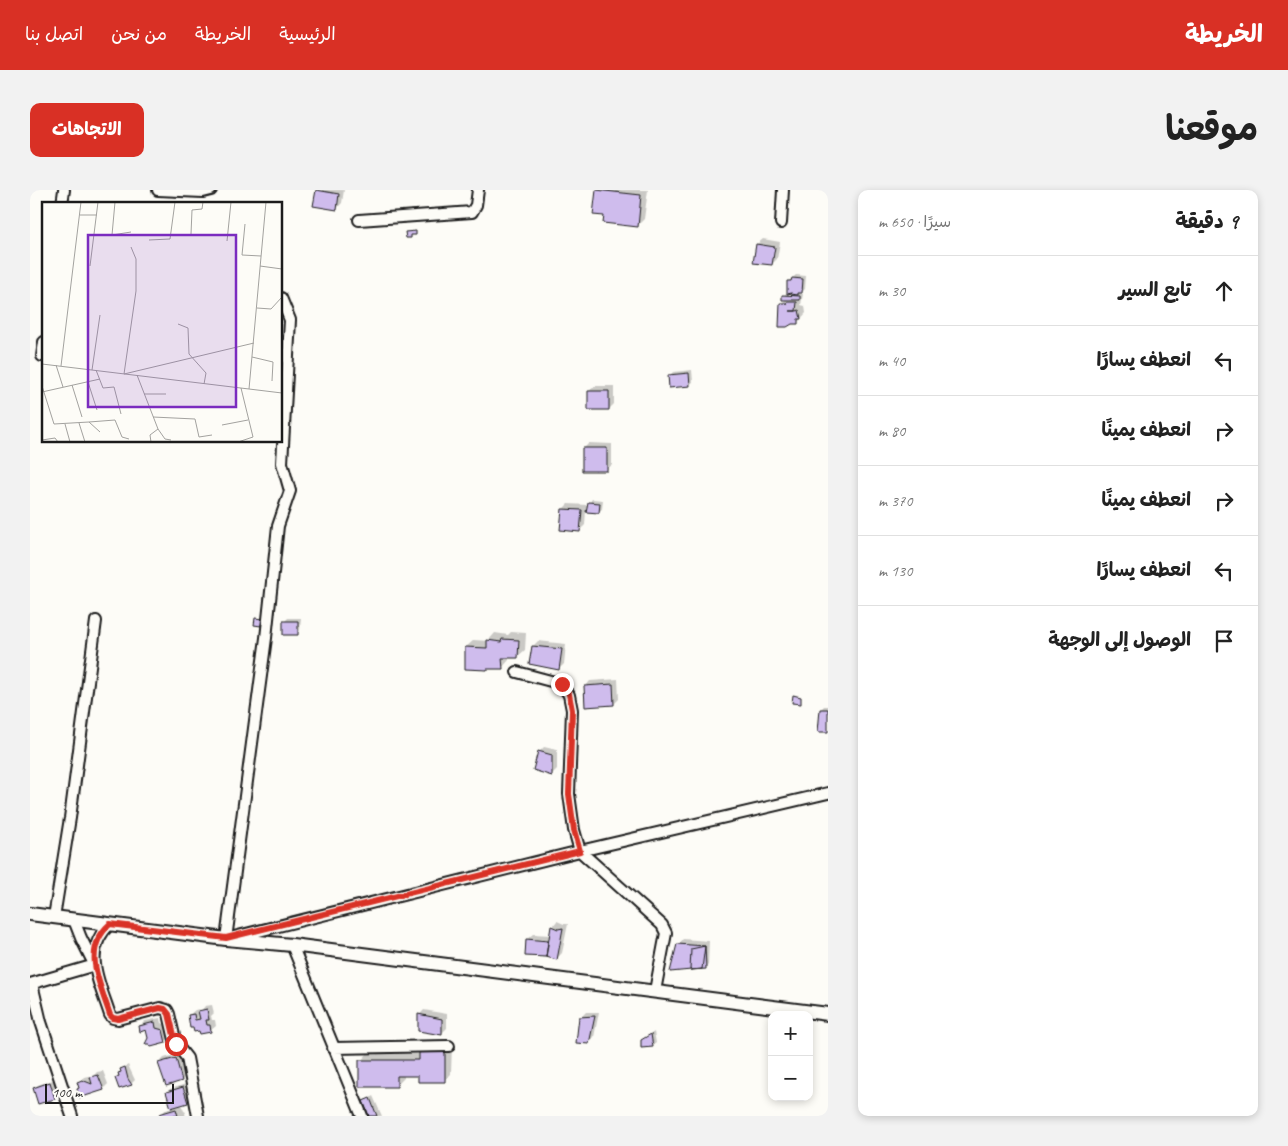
<!DOCTYPE html>
<html lang="ar">
<head>
<meta charset="utf-8">
<style>
	:root { --surface:#fff; --page:#f2f2f2; --text:#222; --muted:#767676; --line:#e0e0e0; --accent:#d93025 }
	body { margin:0; font-family:Caveat,"Playpen Sans Arabic",sans-serif; background:var(--page); color:var(--text); direction:rtl }
	.controls { position:absolute; right:15px; bottom:15px; display:grid; overflow:hidden; border-radius:10px; box-shadow:0 2px 8px #0003 }
	.controls button { width:45px; height:45px; display:grid; place-items:center; padding:0; border:0; border-bottom:1px solid var(--line); background:var(--surface); color:var(--text); font:25px sans-serif }
	.scale { position:absolute; left:15px; bottom:12px; width:129px; box-sizing:border-box; padding-left:5px; border:2px solid #1c1c1c; border-top:0; font-size:14px; line-height:18px; white-space:nowrap; color:#1c1c1c; -webkit-text-stroke:4px #fdfcf7; paint-order:stroke }
	.stop { position:absolute; width:15px; height:15px; margin:-11px; border:4px solid #d93025; border-radius:50%; background:#fff }
	.stop.end { background:#d93025; border-color:#fff; box-shadow:0 1px 5px #0008 }
	.list { margin:0; padding:0; list-style:none }
	h2 { display:flex; justify-content:space-between; align-items:center; height:65px; margin:0; padding:0 20px; font-size:21px }
	h2 small { font-size:16px; font-weight:400; color:var(--muted) }
	.list li { display:grid; grid-template-columns:32px 1fr auto; gap:15px; align-items:center; box-sizing:border-box; height:70px; padding:0 20px; border-top:1px solid var(--line) }
	.list b { display:block; font-size:19px; white-space:nowrap }
	.list em { font-size:16px; font-style:normal; color:var(--muted) }
	.icon { flex:none; width:28px; height:28px; fill:none; stroke:currentColor; stroke-width:2; stroke-linecap:round; stroke-linejoin:round }
	.map { position:relative; flex:none; width:798px; height:926px; overflow:hidden; direction:ltr; border-radius:10px }
	header { display:flex; align-items:center; gap:30px; box-sizing:border-box; height:70px; padding:0 25px; background:var(--accent); color:#fff }
	header strong { font-size:24px }
	nav { display:flex; gap:28px; margin-inline-start:auto; font-size:18px }
	.intro { display:flex; align-items:center; justify-content:space-between; box-sizing:border-box; height:120px; padding:0 30px }
	h1 { margin:0; font-size:35px }
	.button { padding:12px 22px; border-radius:10px; background:var(--accent); color:#fff; font-size:18px; font-weight:700 }
	main { display:flex; gap:30px; padding:0 30px }
	aside { flex:1; background:var(--surface); border-radius:10px; box-shadow:0 2px 8px #0003 }
	.map>svg:first-child { display:block }
	.shadow { fill:#0003; fill-rule:evenodd }
	.building { fill:#cfbced; stroke:#1c1c1c }
	.lines { fill:none; stroke-linecap:round; stroke-linejoin:round }
	.minor-casing { stroke:#1c1c1c; stroke-width:14 }
	.tertiary-casing { stroke:#1c1c1c; stroke-width:16 }
	.minor { stroke:#fdfcf7; stroke-width:10 }
	.tertiary { stroke:#fdfcf7; stroke-width:12 }
	.route { stroke:#d93025; stroke-width:6 }
	.inset-road { fill:none; stroke:#a3a29f; stroke-width:1 }
	.view { fill:#7b2cbf; fill-opacity:0.15; stroke:#7b2cbf; stroke-width:2.5 }
	.inset-edge { fill:none; stroke:#1c1c1c; stroke-width:2.5 }
</style>
</head>
<body>
<header>
<strong>الخريطة</strong>
<nav><a>الرئيسية</a><a>الخريطة</a><a>من نحن</a><a>اتصل بنا</a></nav>
</header>
<div class="intro"><h1>موقعنا</h1><a class="button">الاتجاهات</a></div>
<main>
<aside>
<h2>9 دقيقة<small>سيرًا · 650 m</small></h2>
<ul class="list">
<li><svg class="icon" aria-label="ahead" viewBox="0 0 24 24"><path d="M12 20V5M6 11l6-6 6 6"/></svg><div><b>تابع السير</b></div><em>30 m</em></li>
<li><svg class="icon" aria-label="left" viewBox="0 0 24 24"><path d="M17 20v-9H6M10 6l-5 5 5 5"/></svg><div><b>انعطف يسارًا</b></div><em>40 m</em></li>
<li><svg class="icon" aria-label="right" viewBox="0 0 24 24"><path d="M7 20v-9h11M14 6l5 5-5 5"/></svg><div><b>انعطف يمينًا</b></div><em>80 m</em></li>
<li><svg class="icon" aria-label="right" viewBox="0 0 24 24"><path d="M7 20v-9h11M14 6l5 5-5 5"/></svg><div><b>انعطف يمينًا</b></div><em>370 m</em></li>
<li><svg class="icon" aria-label="left" viewBox="0 0 24 24"><path d="M17 20v-9H6M10 6l-5 5 5 5"/></svg><div><b>انعطف يسارًا</b></div><em>130 m</em></li>
<li><svg class="icon" aria-label="arrive" viewBox="0 0 24 24"><path d="M6 21V4h12l-3 4 3 4H6"/></svg><div><b>الوصول إلى الوجهة</b></div></li>
</ul>
</aside>
<div class="map">
<svg width="798" height="926" viewBox="0 0 798 926">
	<rect width="100%" height="100%" fill="#fdfcf7"/>
	<filter id="ink" filterUnits="userSpaceOnUse"><feTurbulence type="fractalNoise" baseFrequency=".02" numOctaves="2"/><feDisplacementMap in="SourceGraphic" scale="10" xChannelSelector="R" yChannelSelector="G"/><feConvolveMatrix kernelMatrix="1 2 1 2 8 2 1 2 1" color-interpolation-filters="sRGB"/></filter>
	<g filter="url(#ink)">
		<path class="shadow" d="M288,0H314L312,13L307,18Z
			M568,0H618L614,29L607,36L575,25L565,24Z
			M733,49L750,52L747,69L742,74L727,54Z
			M766,85L776,86L775,99L770,104H773L771,115L775,116L776,123L767,133L752,113L756,109L754,105L758,102L759,91ZM759,99L764,106H759Z
			M662,180L663,192L659,195L640,185L643,182Z
			M565,196H584V214L579,219L559,201Z
			M559,253L582,254V275L576,280L553,259Z
			M562,309L573,310L572,319L568,322L556,320L555,335L549,341L533,319L538,314L558,315Z
			M258,428H271L270,441L267,444L254,432Z
			M481,442L496,443L495,460L487,467H479V470L472,478H436V457L444,450L458,451L465,443L478,445Z
			M508,451L536,454L534,474L529,479L503,456Z
			M588,489L589,509L584,514L555,497L560,491Z
			M794,516H798V540L790,541L791,519Z
			M514,557L527,560V579L522,584L509,562Z
			M527,731L534,734H538L532,763L527,768L517,765H497V749L503,744L521,745L522,737Z
			M653,749L679,751L678,775L675,778L648,755Z
			M182,815L184,823L181,826L182,830H185L186,836L180,841L171,843L159,825L165,820L169,819L170,822L175,816Z
			M394,820L417,824V838L412,843L389,840V825Z
			M556,822H569L564,847L559,853L551,827Z
			M130,828L131,833L138,835L140,847L135,852L119,848L117,839L110,836L115,831Z
			M624,842L626,853L622,856L612,850Z
			M422,854L421,884L414,891L389,885H374V888L367,895L331,871L338,863L391,864Z
			M151,863L157,885L152,890L137,894L129,873L134,868Z
			M98,875L105,890L101,894L90,897L86,888L92,879Z
			M73,881L78,894L73,899L50,897L49,892L54,887L58,886L62,887L67,882Z
			M23,890L28,905L25,908L4,898L8,895Z
			M156,894L161,908L158,912L151,914L154,921L156,922L155,924L156,926H131V925L136,919L142,917L137,902L140,899Z
			M343,906L352,926H340L334,912Z"/>
		<path class="building" d="M286,0L309,4L307,20L283,16Z
			M566,0L611,5L608,37L573,33L574,26L563,25Z
			M386,41V45H381V48H376L375,42Z
			M726,54L745,57L742,75L723,73Z
			M762,88L773,89L772,103H768V105L761,104L762,103L757,104V91H761Z
			M752,105L770,106V110H752Z
			M757,112H767L766,121H760H767L769,120L771,129H768V134H762L757,137H749L750,113H757V115Z
			M659,183L660,196L639,198L638,185Z
			M558,201H579V220H558Z
			M552,258H577V281H552Z
			M558,312L570,313L569,323L556,322Z
			M532,319L552,320L550,342L530,340Z
			M225,428L232,429L231,436L224,435Z
			M253,431H268V445H253Z
			M472,449L489,450L488,468H472L473,479H457V480L435,479V457L457,458V450L471,452Z
			M502,456L532,459L529,480L499,474Z
			M583,494L584,515L555,517L554,496Z
			M763,505L771,507V514L762,513Z
			M790,519H798V542H788Z
			M508,561L522,565V586L503,580Z
			M521,736L528,739L533,738L527,770L516,767Z
			M496,749L518,751L516,767L495,766Z
			M647,754L675,756L672,779L640,782Z
			M675,756L676,779L660,780L661,759Z
			M177,819L179,830H176L177,835H180L181,842L170,844L169,841L164,842L163,838H160L158,825L164,824L165,830L170,829L168,821Z
			M388,824L412,829V845L388,841Z
			M565,826L559,854L546,853L549,827Z
			M125,832L126,838L133,840L136,853L121,857L119,854H115L118,848L116,840L110,842L109,836Z
			M621,844L623,857L611,858V850Z
			M389,861H415V892H388V886H367V897H329V870H389Z
			M146,868L152,891L136,896L128,873Z
			M95,877L98,889L102,895L89,899L85,888L89,886L88,883L91,882L90,879Z
			M68,885L74,900L49,908L47,899L49,898L47,892L52,890L62,894L60,887Z
			M20,892L25,909L8,914L3,898Z
			M153,897L158,913L141,918L136,902Z
			M340,908L347,926H339L333,911Z
			M146,919L148,926H130L129,924Z"/>
		<g class="lines">
			<g class="minor-casing">
				<path id="minor" d="M128,0L173,2L181,0
					M32,14L34,0
					M329,30L442,22L446,15L448,0
					M751,33L753,0
					M251,108L260,130L252,273L260,301L248,336L236,448L196,749L550,661L798,603
					M12,166L14,152
					M487,482L532,494L539,505L542,520L539,604L544,640L550,661L632,735L636,743L625,801
					M24,727L40,628L66,431
					M44,730L51,748L63,772
					M80,734C51,761 70,793 80,825L83,828L88,829L130,818L137,820L139,824L146,854L157,868L168,926
					M262,755L332,926
					M0,794L65,775
					M2,794L11,832L42,926
					M303,858L419,856"/>
			</g>
			<g class="tertiary-casing">
				<path id="tertiary" d="M0,724L196,749L262,755L798,824"/>
			</g>
			<use href="#minor" class="minor"/>
			<use href="#tertiary" class="tertiary"/>
		</g>
	</g>
	<g class="lines" filter="url(#ink)">
		<path class="route" d="M146,854L139,824L135,819L130,818L88,829L83,828L80,825C70,793 51,760 80,734L196,748L550,661L544,640L539,604L542,520L539,504L532,494"/>
	</g>
	<g transform="translate(12 12)">
		<rect width="240" height="240" fill="#fdfcf7"/>
		<path class="inset-road" d="M73,0L70,33L89,30M38,13H55M203,22L200,53L219,54M149,32L150,8L160,7L161,0M107,38L128,37L133,0M185,39L189,0M89,45L94,57V89L82,172L212,141M48,64L56,0M218,64L240,67M215,106L229,107L240,95M136,122L146,126L147,152L164,171L162,182M210,155L231,160L230,179M0,162L240,191M14,163L21,185M19,164L39,0M50,168L58,113M54,168L61,186L72,185L79,212M95,173L116,227L123,237L129,238M46,180L55,208M30,183L40,215M0,184L12,222L47,220L58,230M207,187L224,0M0,190L58,177M102,192H124M111,215L153,217L157,235L170,233M47,220L73,218L80,235L87,237M37,221L43,240M23,222L28,240M180,223L206,218M0,238L13,236L16,240M109,240L108,233L116,227M196,240L211,235L199,186"/>
		<path class="view" d="M46,33H194V205H46Z"/>
		<rect width="240" height="240" class="inset-edge"/>
	</g>
</svg>
<div class="controls">
<button>+</button>
<button>−</button>
</div>
<div class="scale">100 m</div>
<div class="stop" style="left:146px;top:854px"></div>
<div class="stop end" style="left:532px;top:494px"></div>
</div>
</main>
</body>
</html>
